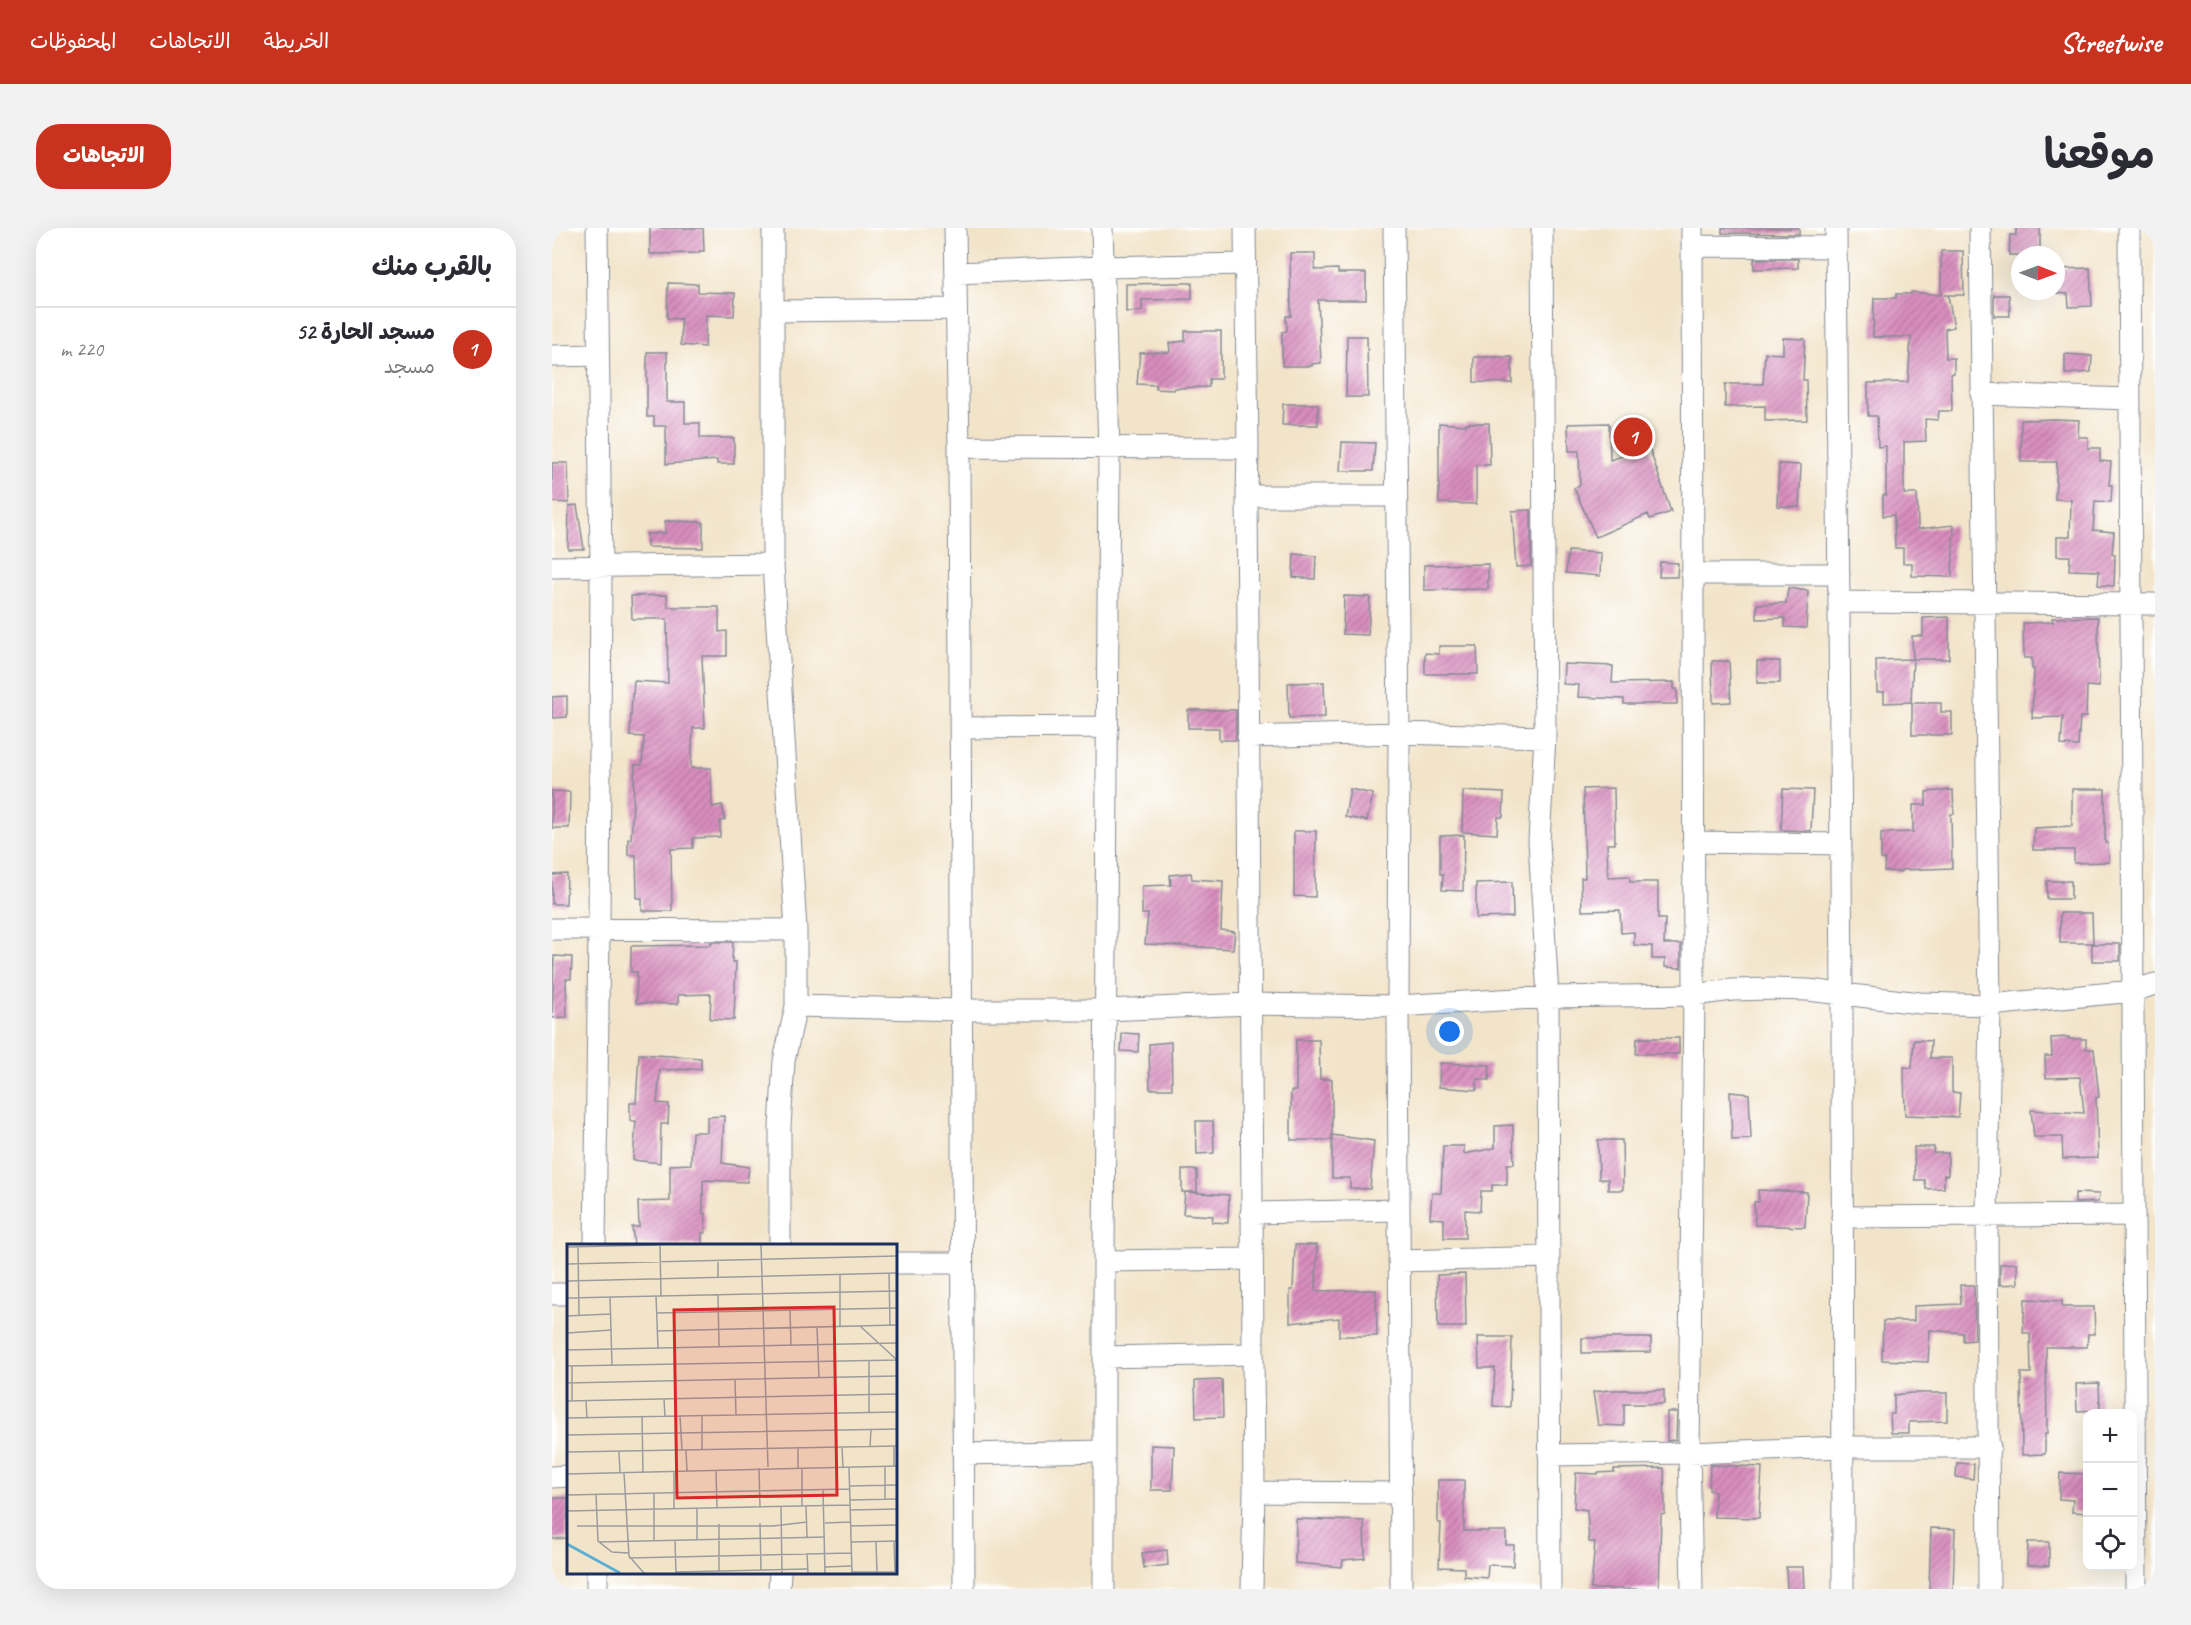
<!DOCTYPE html>
<html lang="ar">
<head>
<meta charset="utf-8">
<style>
	:root { --surface:#fff; --page:#f2f2f3; --text:#2b2b33; --muted:#7c7c81; --line:#e1e1e2; --accent:#c8321e }
	body { margin:0; font-family:Caveat,"Playpen Sans Arabic",sans-serif; background:var(--page); color:var(--text); direction:rtl }
	.controls { position:absolute; right:18px; bottom:18px; display:grid; overflow:hidden; border-radius:12px; box-shadow:0 6px 24px #0002 }
	.controls button { width:54px; height:54px; display:grid; place-items:center; padding:0; border:0; border-bottom:2px solid var(--line); background:var(--surface); color:var(--text); font:30px sans-serif }
	.compass { position:absolute; left:1459px; top:18px; width:54px; height:54px; border-radius:50%; background:var(--surface); box-shadow:0 6px 24px #0002; rotate:91deg }
	.you { position:absolute; left:898px; top:804px; width:21px; height:21px; margin:-15px; border:4px solid #fff; border-radius:50%; background:#1a73e8; box-shadow:0 0 0 9px #1a73e833 }
	.badge { display:grid; place-items:center; width:39px; height:39px; border-radius:50%; background:var(--accent); color:#fff; font-size:20px; font-weight:700 }
	.pin { position:absolute; translate:-50% -50%; border:3px solid #fff; box-shadow:0 2px 6px #0006 }
	.list { margin:0; padding:0; list-style:none }
	h2 { display:flex; justify-content:space-between; align-items:center; height:78px; margin:0; padding:0 24px; font-size:26px }
	h2 small { font-size:20px; font-weight:400; color:var(--muted) }
	.list li { display:grid; grid-template-columns:39px 1fr auto; gap:18px; align-items:center; box-sizing:border-box; height:84px; padding:0 24px; border-top:2px solid var(--line) }
	.list b { display:block; font-size:22px; white-space:nowrap }
	.list p { margin:0; font-size:20px; white-space:nowrap; color:var(--muted) }
	.list em { font-size:20px; font-style:normal; color:var(--muted) }
	.icon { flex:none; width:33px; height:33px; fill:none; stroke:currentColor; stroke-width:2; stroke-linecap:round; stroke-linejoin:round }
	.map { position:relative; flex:none; width:1603px; height:1361px; overflow:hidden; direction:ltr; border-radius:24px }
	header { display:flex; align-items:center; gap:36px; box-sizing:border-box; height:84px; padding:0 30px; background:var(--accent); color:#fff }
	header strong { font-size:28px }
	nav { display:flex; gap:33px; margin-inline-start:auto; font-size:21px }
	.intro { display:flex; align-items:center; justify-content:space-between; box-sizing:border-box; height:144px; padding:0 36px }
	h1 { margin:0; font-size:42px }
	.button { padding:15px 27px; border-radius:24px; background:var(--accent); color:#fff; font-size:21px; font-weight:700 }
	main { display:flex; gap:36px; padding:0 36px }
	aside { flex:1; background:var(--surface); border-radius:24px; box-shadow:0 6px 24px #0002 }
	.map>svg:first-child { display:block }
	.building { fill:url(#building-hatch) }
	.lines { fill:none; stroke-linecap:round; stroke-linejoin:round }
	.street-casing { stroke:#868a94; stroke-width:23 }
	.street { stroke:#fff; stroke-width:21 }
	.inset-river { fill:none; stroke:#5caed7; stroke-width:3 }
	.inset-road { fill:none; stroke:#9c9c9e; stroke-width:1.5 }
	.view { fill:#d62828; fill-opacity:0.15; stroke:#d62828; stroke-width:3 }
	.inset-edge { fill:none; stroke:#1b2f5e; stroke-width:3 }
</style>
</head>
<body>
<header>
<strong>Streetwise</strong>
<nav><a>الخريطة</a><a>الاتجاهات</a><a>المحفوظات</a></nav>
</header>
<div class="intro"><h1>موقعنا</h1><a class="button">الاتجاهات</a></div>
<main>
<div class="map">
<svg width="1603" height="1361" viewBox="0 0 1603 1361">
	<defs>
		<pattern id="building-hatch" width="6" height="6" patternUnits="userSpaceOnUse" patternTransform="scale(1.5)"><rect width="6" height="6" fill="#d98ebe"/><path d="M-1 1l2-2M0 6l6-6M5 7l2-2" fill="none" stroke="#af749e"/></pattern>
	</defs>
	<rect width="100%" height="100%" fill="#fff"/>
	<filter id="ink" filterUnits="userSpaceOnUse"><feTurbulence type="fractalNoise" baseFrequency=".0167" numOctaves="2"/><feDisplacementMap in="SourceGraphic" scale="12" xChannelSelector="R" yChannelSelector="G"/><feConvolveMatrix kernelMatrix="1 2 1 2 8 2 1 2 1" color-interpolation-filters="sRGB"/></filter>
	<filter id="wash" filterUnits="userSpaceOnUse"><feTurbulence type="fractalNoise" baseFrequency=".008" numOctaves="4" result="noise"/><feDisplacementMap in="SourceGraphic" scale="24" xChannelSelector="R" yChannelSelector="G"/><feGaussianBlur stdDeviation="1.35" result="paint"/><feColorMatrix in="noise" values="0 0 0 0 0 0 0 0 0 0 0 0 0 0 0 0 0 1.4 0 .05"/><feComposite in="paint" operator="in"/></filter>
	<g filter="url(#wash)">
		<rect width="100%" height="100%" fill="#f2e4c9"/>
		<g id="blocks">
			<path class="building" d="M98,0H151L152,23H147V25L98,26Z
				M1170,0H1247V6L1170,5Z
				M1464,0H1488V27H1457L1458,7H1464Z
				M1389,23H1411L1412,67H1392H1396L1402,99L1393,101L1394,130H1402V145L1399,146L1400,183H1387L1386,192L1373,191L1374,213L1352,214V266H1365L1366,301L1402,297L1400,349L1360,348V335H1351V320H1343L1342,287L1331,288V267H1334V218L1326,219L1325,188H1316V155L1356,154L1359,109H1321L1322,70H1344V66H1359V64L1389,67Z
				M738,25H763V42L786,41V45H814V72H766L769,135L760,136V138H730V104L735,103L734,88H739Z
				M1202,31H1246V40L1202,41Z
				M1538,40L1540,78L1517,79L1516,66L1504,65V41Z
				M116,55L146,56V64L183,65L182,88L154,87L153,119L129,117V91L115,90Z
				M623,55H640V71L590,72V83L574,84V56Z
				M1442,67H1457L1458,88H1442Z
				M633,103H669V151H657V159L622,160V162L604,161V157L585,156L588,125L618,124L617,115L633,113Z
				M795,108H815L816,169H794Z
				M1231,110L1253,111L1251,152H1254L1255,192L1213,193V178L1173,179V156H1211L1213,125L1231,126Z
				M95,124H115V174H133V195H148V210H182V236H165V232L114,236V198H102V189H95Z
				M1513,126L1540,128L1539,144L1513,146Z
				M922,129H960V155L922,154Z
				M731,176H766V197H730Z
				M1503,191L1527,192L1526,209H1536V220H1548V233L1559,234L1557,257H1560L1559,274L1543,273L1541,302L1562,304L1560,326L1563,327L1562,358L1546,357L1547,343L1517,342L1518,328H1505V309H1518L1519,272L1503,271L1505,234H1469V192Z
				M887,195L914,197V195H937L938,237H924V276L887,275Z
				M1057,195L1058,232L1097,219L1119,284L1098,291L1096,286L1044,309L1022,260L1028,257L1027,223H1017L1016,196Z
				M790,214L823,215L821,243H788Z
				M0,235H16L17,275L0,274Z
				M1227,236L1249,237L1247,279L1225,278Z
				M25,277L32,321H16L17,278Z
				M979,282V338L964,339L960,283Z
				M113,293L151,294V320L95,319V306L113,305Z
				M1016,323L1049,325L1048,348L1014,345Z
				M742,326L764,328L763,351L741,349Z
				M1108,334L1126,335L1125,349H1107Z
				M936,336V361L872,362V337Z
				M1236,360L1256,363L1254,400L1233,399V390L1205,391V376L1234,375Z
				M115,367L116,379H167V404L175,403V428H150L153,500H141L139,540H159L160,579L170,577L173,592L168,593V609L141,610V620L119,621L120,683H90V670H85L84,627H76V611H79L83,537H90L92,509L78,508L80,466H81L82,453L116,455L115,391H80L79,368Z
				M792,368L818,369L816,407L791,406Z
				M1397,389V431H1361L1360,408H1371V390Z
				M1546,389L1547,459L1535,458L1534,489H1528L1526,518L1509,517L1511,489L1480,490L1482,441H1480V430H1472L1471,395L1501,394L1500,390Z
				M887,418H925L926,446H873V425L887,426Z
				M1361,431L1359,474L1332,475V464H1325L1324,432Z
				M1160,433H1177L1179,474L1161,475Z
				M1205,433H1228V455H1205Z
				M1012,436L1061,438L1060,455L1122,454V461H1125V476H1072V471L1026,469L1027,457L1011,456Z
				M772,454L773,489L737,490L736,455Z
				M15,468V489L0,490V469Z
				M1360,475H1389V484H1400V507H1360Z
				M636,482H684V512H667V500H636Z
				M1062,560L1063,616H1055L1056,649L1078,648V654H1106V691H1113L1112,716H1129V740L1113,739V731H1100V718L1082,717V704L1069,705L1068,682L1030,683L1029,650H1033L1031,561Z
				M798,561L821,566L815,593L793,589Z
				M1231,561L1261,562L1259,603L1229,602Z
				M1520,561H1553V615H1556L1557,634L1522,635V622H1481L1482,600L1520,598Z
				M1401,562L1402,586H1399L1400,640L1349,642V644L1332,643L1333,631H1329V605L1361,604V577H1374V564Z
				M0,563L18,564L17,600H0Z
				M911,563L952,565L951,589H946L945,606L910,604Z
				M742,603H764L763,669L742,668Z
				M912,607L911,663L890,662L891,646H888V608Z
				M639,645L640,651L671,653L669,702L683,704L681,721L593,716L596,686H590V658L619,657L618,647Z
				M15,646L14,676H0V647Z
				M1495,653H1519V671H1495Z
				M960,654L961,689L924,690V655Z
				M1508,685H1540L1541,715H1508Z
				M159,714H181L180,734H184L182,792L158,791L159,766L126,767V776L84,775L85,744H79V718L159,717Z
				M1540,716H1568V733H1540Z
				M2,728L20,729L19,751H14L15,789L0,790Z
				M570,805L587,806L586,824L569,823Z
				M1517,809V811H1534V821H1542L1547,869L1544,870L1546,930L1511,931L1510,909H1482L1479,882L1532,885L1528,849L1494,850L1493,828H1500L1499,810Z
				M1085,810H1127V826H1084Z
				M744,812H767L768,851H780V912H739V863H744Z
				M1362,812L1379,813L1378,830H1400V864L1408,865L1406,889L1353,887L1352,839L1360,840Z
				M619,814L620,861H598L597,816Z
				M87,826L149,830V841L108,842L105,875L117,876L116,896H109L108,935L81,932L84,893H78V875H84Z
				M888,835L938,837L937,852L925,851V862L887,859Z
				M1178,864L1197,866L1199,911L1180,912Z
				M172,888L170,935L197,939L195,954L151,952V986H154L153,1005H150V1017H82L80,999H87L86,974L118,973V937L139,936L140,904H155V889Z
				M644,893H661L662,925L645,926Z
				M961,897L962,936H955V957H940V963H929L928,983L913,982V1010H892V991L878,990L880,965H889L891,918H912V926L943,920V898Z
				M780,907L822,913L818,961L798,960V950H780Z
				M1046,912H1070L1071,962H1056V951H1047Z
				M1362,919H1382L1381,925H1396V947H1392V960L1374,961L1373,952H1363Z
				M630,942H645V964H630Z
				M1206,962L1255,964L1253,999L1203,997L1202,974H1207Z
				M633,964L677,967L676,995L660,994L661,988L631,986Z
				M1523,965L1547,966L1546,974L1523,975Z
				M743,1017H765L764,1063L824,1062L825,1108H787V1090L738,1095V1062H741Z
				M1465,1035L1466,1056L1448,1057V1036Z
				M913,1046L914,1099H886L885,1047Z
				M1408,1057H1422L1423,1112L1411,1113V1105L1378,1102L1376,1134L1330,1132L1331,1093H1362V1078L1409,1076Z
				M1473,1071L1510,1073V1079H1542L1543,1106H1536L1535,1119H1494L1495,1206H1493V1226L1470,1227L1469,1145H1479L1478,1105H1471Z
				M926,1109H960L958,1179L941,1178L943,1140H927Z
				M1030,1110H1099V1124L1030,1125Z
				M670,1152L671,1189L644,1190L643,1153Z
				M1547,1155L1548,1182L1525,1183L1524,1156Z
				M1057,1162H1112V1176H1072V1198L1046,1197L1041,1164Z
				M1360,1165H1395V1193L1357,1194V1205H1339L1338,1186H1342V1167Z
				M1115,1184H1125L1124,1212L1115,1213Z
				M599,1217L622,1218L620,1262H599Z
				M1405,1235L1422,1236L1421,1251L1404,1249Z
				M1158,1237L1210,1239L1207,1290L1162,1289L1163,1263L1157,1262Z
				M1112,1240L1113,1286L1109,1287L1107,1361H1039L1043,1314H1037L1035,1282L1022,1280L1024,1245L1046,1246V1245L1062,1244V1241Z
				M1508,1245L1536,1246V1285L1520,1284L1521,1272L1507,1271Z
				M886,1252H912V1303H954V1317H962L961,1338L936,1337L935,1350L912,1348V1340L887,1339L889,1295H886Z
				M0,1270H16L15,1310L0,1311Z
				M744,1291L812,1293L813,1330L791,1332L790,1339L743,1335Z
				M1379,1300L1403,1301L1401,1361H1377Z
				M1476,1314H1497V1338L1475,1337Z
				M615,1322L616,1337L592,1340L590,1325Z
				M1234,1339H1251L1252,1361H1235Z"/>
		</g>
	</g>
	<g filter="url(#ink)">
		<use href="#blocks" fill-opacity="0" stroke="#868a94" stroke-width="1.5"/>
		<g class="lines">
			<g class="street-casing">
				<path id="street" d="M221,0V336L244,702V778L232,833L228,899V1017
					M403,0L407,219L412,1361
					M550,0L557,219L552,1033V1361
					M693,0L696,220L695,268L702,1264L700,1361
					M842,0L847,505L846,778L849,1361
					M990,0L993,509L987,613L996,769L998,1361
					M1284,0L1290,767L1291,1361
					M1428,0L1438,777L1435,988L1437,1361
					M1577,0L1584,1361
					M1140,18L1284,19
					M404,45L551,39L693,36
					M222,83L403,81
					M0,128L46,127
					M1429,166L1577,171
					M407,219L696,220
					M695,268H843
					M0,339L221,336
					M1140,346H1287
					M1287,374L1603,376
					M408,500L556,499
					M696,509L847,505L993,509
					M1141,614L1289,616
					M0,701L244,702
					M244,778L409,782H554L698,776L846,778L996,769L1142,767L1180,762L1218,761L1256,762L1368,775L1438,777L1581,763L1603,756
					M699,985L847,982
					M1290,989L1582,987
					M43,1017L47,701L49,339L45,0
					M552,1033L699,1031
					M847,1033L996,1029
					M344,1035H410
					M0,1066H16
					M552,1129L700,1126
					M411,1226L552,1223
					M997,1227L1137,1225L1291,1219H1438
					M0,1249L16,1248
					M702,1264L849,1265
					M45,1344V1361
					M227,1361L228,1344
					M1140,1361L1137,1225L1142,767L1140,0"/>
			</g>
			<use href="#street" class="street"/>
		</g>
	</g>
	<g transform="translate(15 1016)">
		<rect width="330" height="330" fill="#f2e4c9"/>
		<path class="inset-river" d="M0,300L53,329"/>
		<path class="inset-road" d="M93,1L94,52M194,1L201,223M0,3L90,1M11,3L12,71M151,16V34M0,20L330,12M322,30L323,81M273,31V82M0,37L330,29M151,51L152,102M89,52L91,104M43,53L45,121M0,54L330,47M223,66L224,101M90,69L330,64M0,72L43,70M293,82L330,116M250,83L252,134M90,87L330,81M0,89L45,86M0,106L330,99M302,116V168M0,122L330,116M5,122V156M168,136L169,171M0,139L330,132M97,155L98,173M19,156L20,174M0,157L330,150M113,172L115,206M135,172V206M75,173L76,228M0,174L330,168M0,191L330,185M327,202V222M231,203V225M275,203L276,224M303,203L304,185M119,206L120,228M0,208L330,202M52,208L53,229M282,223L285,329M318,223V255M192,224L193,263M235,225V262M149,227L150,263M107,228V264M57,229L62,312L77,329M0,230L330,222M282,242L330,241M256,246L258,329M87,249V296M29,250L31,297L45,308L61,309M0,251L282,245M283,256L330,255M214,262L215,329M239,262L240,293M130,264V295M283,266L330,265M0,267L283,261M193,279L194,326M258,279L283,278M152,280V327M10,282H206L240,278M283,282L330,281M108,296L109,329M309,297L310,329M327,297L328,328M32,298L258,293M284,298L330,297M240,309L241,329M62,314L284,309M258,323L284,322M109,328L240,325M284,328H330"/>
		<path class="view" d="M267,63L270,251L110,254L107,66Z"/>
		<rect width="330" height="330" class="inset-edge"/>
	</g>
</svg>
<div class="controls">
<button>+</button>
<button>−</button>
<button><svg class="icon" aria-label="locate" viewBox="0 0 24 24"><circle cx="12" cy="12" r="6"/><path d="M12 2v4M12 18v4M2 12h4M18 12h4"/></svg></button>
</div>
<svg class="compass" viewBox="-18 -18 36 36"><path d="M0-13l5 13h-10z" fill="#e53935"/><path d="M0 13l5-13h-10z" fill="#7c7c81"/></svg>
<div class="you"></div>
<div class="pin badge" style="left:1081px;top:209px">1</div>
</div>
<aside>
<h2>بالقرب منك<small></small></h2>
<ul class="list">
<li><span class="badge">1</span><div><b>مسجد الحارة 52</b><p>مسجد</p></div><em>220 m</em></li>
</ul>
</aside>
</main>
</body>
</html>
